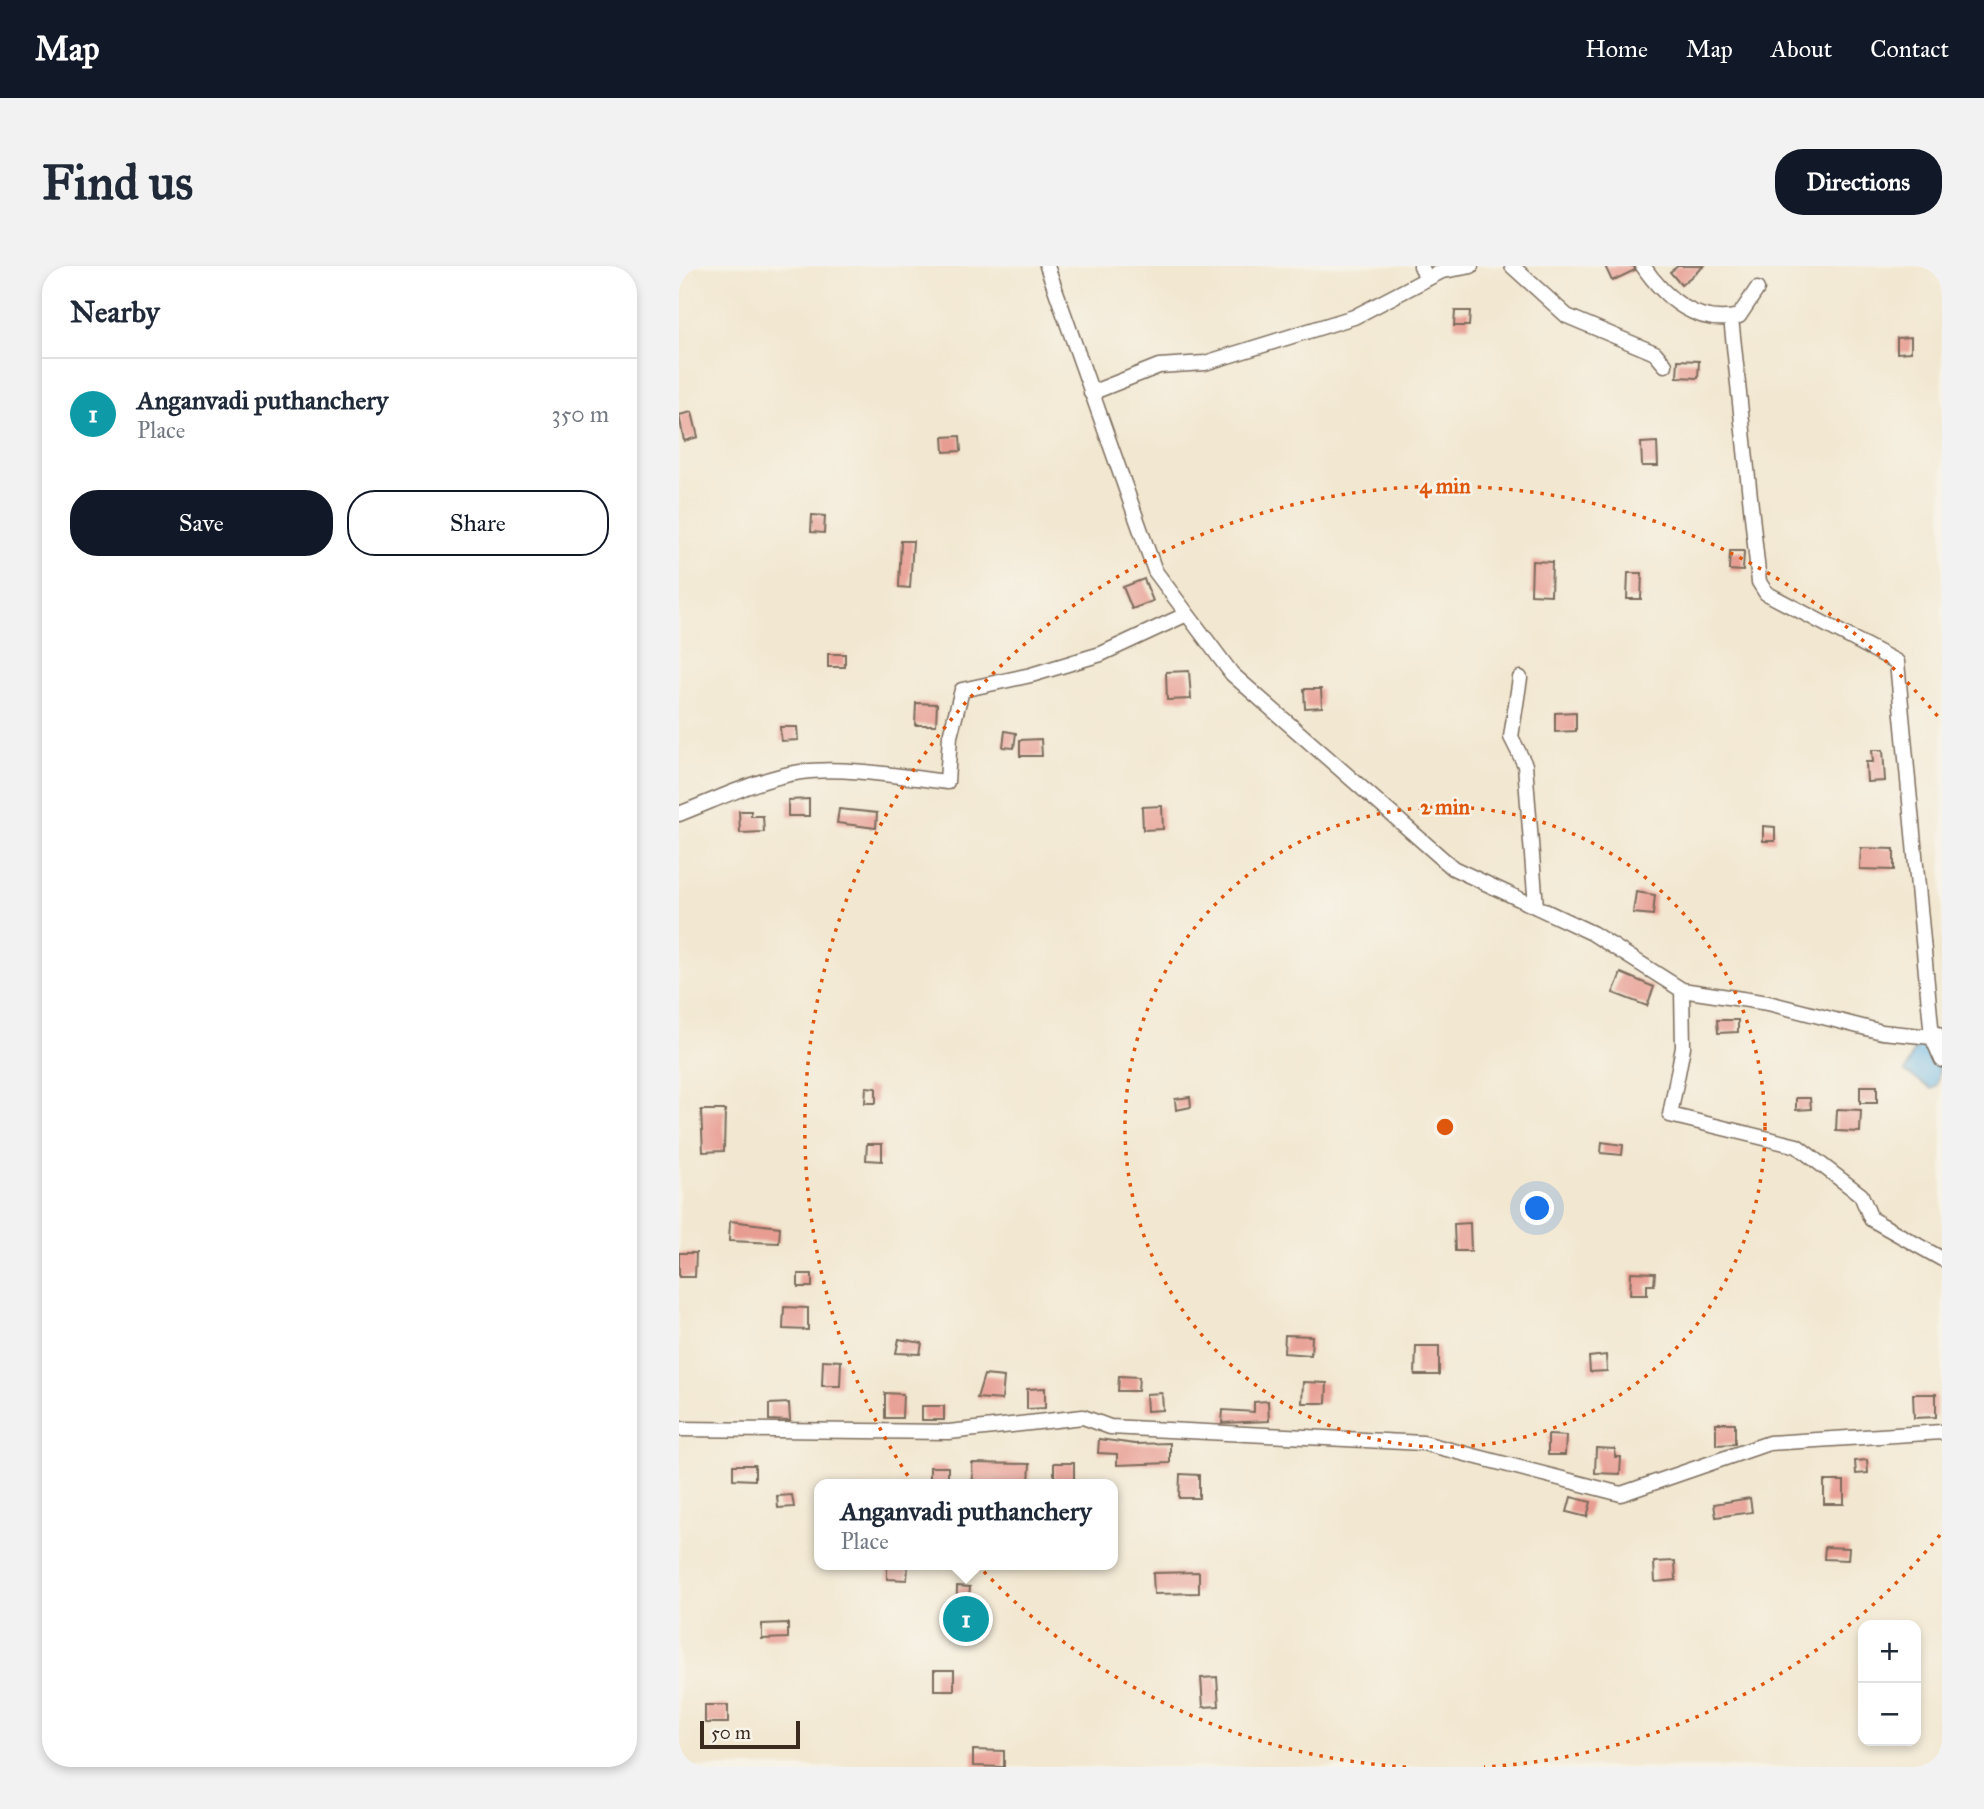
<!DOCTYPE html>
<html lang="en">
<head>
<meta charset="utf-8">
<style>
	:root { --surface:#fff; --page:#f2f2f3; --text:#1f2937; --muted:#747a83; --line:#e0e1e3; --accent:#111827 }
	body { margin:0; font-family:"IM FELL Great Primer",serif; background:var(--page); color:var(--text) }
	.controls { position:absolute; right:21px; bottom:21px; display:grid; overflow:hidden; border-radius:14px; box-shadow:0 4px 10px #0003 }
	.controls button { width:63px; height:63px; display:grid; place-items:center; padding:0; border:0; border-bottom:2px solid var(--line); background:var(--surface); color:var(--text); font:35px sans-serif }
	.scale { position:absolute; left:21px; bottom:18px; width:100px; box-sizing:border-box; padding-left:7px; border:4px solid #3b2a1e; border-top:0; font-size:19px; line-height:24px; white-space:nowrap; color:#3b2a1e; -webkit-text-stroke:5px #f7f3e8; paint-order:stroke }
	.you { position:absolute; left:859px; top:943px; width:24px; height:24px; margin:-18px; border:5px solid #fff; border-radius:50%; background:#1a73e8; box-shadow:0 0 0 10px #1a73e833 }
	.badge { display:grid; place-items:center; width:46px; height:46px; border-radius:50%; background:var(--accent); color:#fff; font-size:23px; font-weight:700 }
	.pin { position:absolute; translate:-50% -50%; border:4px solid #fff; box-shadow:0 2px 7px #0006 }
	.popup { position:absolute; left:135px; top:1213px; width:304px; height:91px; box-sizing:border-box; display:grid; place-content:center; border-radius:14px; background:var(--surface); filter:drop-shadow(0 2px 5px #0005); font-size:23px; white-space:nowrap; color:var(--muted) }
	.popup b { font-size:26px; color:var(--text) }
	.popup::after { content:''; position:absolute; left:50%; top:100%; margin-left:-14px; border:14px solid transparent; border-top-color:var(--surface) }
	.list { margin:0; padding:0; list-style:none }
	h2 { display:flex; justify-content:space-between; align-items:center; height:91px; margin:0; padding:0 28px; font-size:30px }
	h2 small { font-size:23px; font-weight:400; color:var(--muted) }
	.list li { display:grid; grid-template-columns:46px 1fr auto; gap:21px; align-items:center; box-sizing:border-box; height:112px; padding:0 28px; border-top:2px solid var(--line) }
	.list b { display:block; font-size:26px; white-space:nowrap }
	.list p { margin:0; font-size:23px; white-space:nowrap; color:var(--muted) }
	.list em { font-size:23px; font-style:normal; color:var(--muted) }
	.actions { display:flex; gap:14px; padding:21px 28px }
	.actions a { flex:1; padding:16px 0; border:2px solid var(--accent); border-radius:28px; text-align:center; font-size:24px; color:var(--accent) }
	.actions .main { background:var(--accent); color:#fff }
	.map { position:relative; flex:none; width:1263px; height:1501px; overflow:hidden; border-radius:28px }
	header { display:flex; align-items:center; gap:42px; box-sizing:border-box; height:98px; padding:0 35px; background:var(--accent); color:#fff }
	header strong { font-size:33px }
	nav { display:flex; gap:38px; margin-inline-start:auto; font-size:24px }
	.intro { display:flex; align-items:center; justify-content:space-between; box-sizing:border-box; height:168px; padding:0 42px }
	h1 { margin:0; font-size:49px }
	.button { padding:18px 32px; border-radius:28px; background:var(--accent); color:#fff; font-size:24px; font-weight:700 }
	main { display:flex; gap:42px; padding:0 42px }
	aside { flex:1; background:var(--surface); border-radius:28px; box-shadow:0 4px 10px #0003 }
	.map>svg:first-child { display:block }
	.water { fill:#6bb7e5; stroke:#537082; stroke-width:2 }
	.building { fill:#e89d93 }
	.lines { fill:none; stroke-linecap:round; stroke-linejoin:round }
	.minor-casing { stroke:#7b6c5c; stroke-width:17 }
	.minor { stroke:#fff; stroke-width:14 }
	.ring { fill:none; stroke:#df570d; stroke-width:3.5; stroke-dasharray:3.5 7 }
	.centre { fill:#df570d; stroke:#f7f3e8; stroke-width:3.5 }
	.ring-label { font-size:21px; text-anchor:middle; font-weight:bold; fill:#df570d; stroke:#f7f3e8; stroke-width:5; stroke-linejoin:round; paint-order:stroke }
</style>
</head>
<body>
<header>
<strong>Map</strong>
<nav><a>Home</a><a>Map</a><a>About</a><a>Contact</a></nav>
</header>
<div class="intro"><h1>Find us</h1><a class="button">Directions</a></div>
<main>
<aside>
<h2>Nearby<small></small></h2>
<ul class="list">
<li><span class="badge" style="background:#0f9aa8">1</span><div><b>Anganvadi puthanchery</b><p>Place</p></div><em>350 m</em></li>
</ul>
<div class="actions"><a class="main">Save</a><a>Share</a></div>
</aside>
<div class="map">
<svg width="1263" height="1501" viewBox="0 0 1263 1501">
	<rect width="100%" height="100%" fill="#f7f3e8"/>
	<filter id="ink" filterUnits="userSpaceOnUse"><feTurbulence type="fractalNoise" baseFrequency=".0143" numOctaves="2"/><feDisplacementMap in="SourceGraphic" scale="14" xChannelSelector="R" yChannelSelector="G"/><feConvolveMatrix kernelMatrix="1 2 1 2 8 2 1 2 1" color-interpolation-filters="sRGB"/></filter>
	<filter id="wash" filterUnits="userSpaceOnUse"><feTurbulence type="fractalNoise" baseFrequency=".00686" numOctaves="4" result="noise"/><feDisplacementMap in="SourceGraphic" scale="28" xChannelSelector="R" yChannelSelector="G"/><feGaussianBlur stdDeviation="1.57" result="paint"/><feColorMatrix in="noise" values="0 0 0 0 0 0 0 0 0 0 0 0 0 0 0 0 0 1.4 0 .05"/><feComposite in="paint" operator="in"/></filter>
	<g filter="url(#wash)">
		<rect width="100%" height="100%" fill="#f2e7d0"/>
		<path class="water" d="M1242,778H1249L1261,795L1258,819L1253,823L1226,806L1235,784Z"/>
		<g id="blocks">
			<path class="building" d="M926,0H955L956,4L933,15Z
				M999,0H1025L1002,19L991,6Z
				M776,45H791L790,60H775Z
				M1232,71V86L1218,87V72Z
				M999,94L1020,95L1019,112L998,111Z
				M13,146L19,171L5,175L0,149Z
				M281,170L282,185L265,186L264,171Z
				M978,176L979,200H963L962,177Z
				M133,249L146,250L145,267L132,266Z
				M222,275H234L231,322L220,321Z
				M1051,285H1065L1064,305L1050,304Z
				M853,295L873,296L872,329L852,328Z
				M949,307H963L962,333H948Z
				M465,313L474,335L453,343L444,321Z
				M149,388H166V401H149Z
				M510,405L512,433L488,434L487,406Z
				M625,423H642L643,441L626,442Z
				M237,437L258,438L257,459H236Z
				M897,446V465L876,466V447Z
				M101,461H118L119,474L102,475Z
				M326,465L337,467L335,482L324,481Z
				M362,473L363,490H341V474Z
				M1193,484H1204L1206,515L1188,516L1187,496H1194Z
				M130,533V550H109V534Z
				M483,540L484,563L464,564L463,541Z
				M160,543L198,547L197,562L158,557Z
				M60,545H72V550H84L85,566L61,567Z
				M1084,560L1096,561V575H1084Z
				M1182,582L1215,583V604L1181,603Z
				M957,626L976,629L974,649L954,647Z
				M942,707L975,721L968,740L934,727Z
				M1038,754H1059V766L1039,767Z
				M1181,820H1198V837H1181Z
				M187,821L197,822V837H186Z
				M511,831L512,841L497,844L496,833Z
				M1117,832H1131L1132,843L1117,844Z
				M1158,843L1182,844L1181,866L1157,865Z
				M22,844H46L45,885L24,886Z
				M923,876L944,879L943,889L922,887Z
				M188,878H203V895L187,894Z
				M51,955L101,961L100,977L50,975Z
				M791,957L792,985H776L775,958Z
				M0,987H17L16,1011H0Z
				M952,1006L976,1007L975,1019H968V1029H951Z
				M119,1008H133V1021H119Z
				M105,1041L129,1042V1064L104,1063Z
				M606,1069L633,1070L632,1089L605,1087Z
				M220,1073L243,1077L241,1088L217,1087Z
				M737,1080H760V1109H736Z
				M927,1089L928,1105L911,1106L910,1091Z
				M144,1094L162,1095L161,1120H143Z
				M305,1109L325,1111L323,1134L298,1132Z
				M440,1110L460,1111L459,1125H439Z
				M624,1116L648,1117L647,1137H623Z
				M366,1122V1142L348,1143V1123Z
				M206,1127L224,1128L223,1152H206Z
				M483,1127L484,1144L468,1145L467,1128Z
				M1234,1128H1257V1151L1235,1152Z
				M589,1135L590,1155L543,1157L544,1144L575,1146V1136Z
				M110,1137L111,1155L90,1154V1138Z
				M243,1140H265V1154H243Z
				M1037,1157H1056V1178L1037,1179Z
				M869,1169L887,1170L886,1189H869Z
				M420,1173L456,1178L491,1177V1197L438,1199V1188L419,1187Z
				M917,1182L936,1183V1191H942L941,1208L916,1207Z
				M1188,1194L1189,1207L1177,1208L1176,1195Z
				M293,1197L351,1198L350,1218L294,1217Z
				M375,1197H395V1215H375Z
				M54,1199H76V1214L54,1213Z
				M251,1201H269V1218H251Z
				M501,1208L520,1209V1232H500Z
				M1145,1215H1165V1238H1145Z
				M113,1229L115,1241L99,1242L98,1230Z
				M892,1231L912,1236L908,1251L888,1246Z
				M1071,1232L1073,1246L1037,1251L1035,1238Z
				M1146,1281L1170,1282L1169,1294L1145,1293Z
				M996,1295L997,1314L976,1316L975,1296Z
				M208,1299H229L228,1314L208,1313Z
				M520,1306V1327L475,1328L474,1307Z
				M278,1320L291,1321L289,1343H295L298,1364L277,1365Z
				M109,1357V1372L83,1373V1358Z
				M255,1404H275V1424H255Z
				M538,1411L540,1440L524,1441L522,1412Z
				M26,1439H49V1457H26Z
				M294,1484L325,1485V1501L294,1500Z"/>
		</g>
	</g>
	<g filter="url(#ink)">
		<use href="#blocks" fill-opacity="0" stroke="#7b6c5c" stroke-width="2"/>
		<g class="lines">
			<g class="minor-casing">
				<path id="minor" d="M368,0L476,305L553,408L774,602L913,667L1003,724L1004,781L991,849L1118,880L1182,929L1192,953L1263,993
					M742,0L748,13
					M833,0L888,50L976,87L986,99
					M964,0C985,31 1018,61 1060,50L1078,23
					M1052,52L1080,316L1087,327L1218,396L1253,771L1263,776
					M412,127L480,100L526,97L675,51L763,5L792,0
					M841,412L832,471L846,499L857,641
					M0,548C39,533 81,512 122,506C165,500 225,511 268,516L271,470L283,424L352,409L422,388L508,348
					M1003,724L1089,737L1203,766L1253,771L1258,768
					M1253,771L1263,794
					M0,1163L270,1166L404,1151L431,1161L744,1177L942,1228L1090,1177L1263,1166"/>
			</g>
			<use href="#minor" class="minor"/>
		</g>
	</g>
	<g class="ring">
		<circle cx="766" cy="861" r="320"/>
		<path d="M1261 1269A641 641 0 0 1 805 1501M727 1501A641 641 0 1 1 1261 453"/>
	</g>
	<circle cx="766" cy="861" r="10" class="centre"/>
	<g class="ring-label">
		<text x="766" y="227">4 min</text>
		<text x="766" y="548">2 min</text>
	</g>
</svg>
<div class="controls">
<button>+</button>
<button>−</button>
</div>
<div class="scale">50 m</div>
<div class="you"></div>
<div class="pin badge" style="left:287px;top:1353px;background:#0f9aa8">1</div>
<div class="popup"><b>Anganvadi puthanchery</b>Place</div>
</div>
</main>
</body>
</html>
